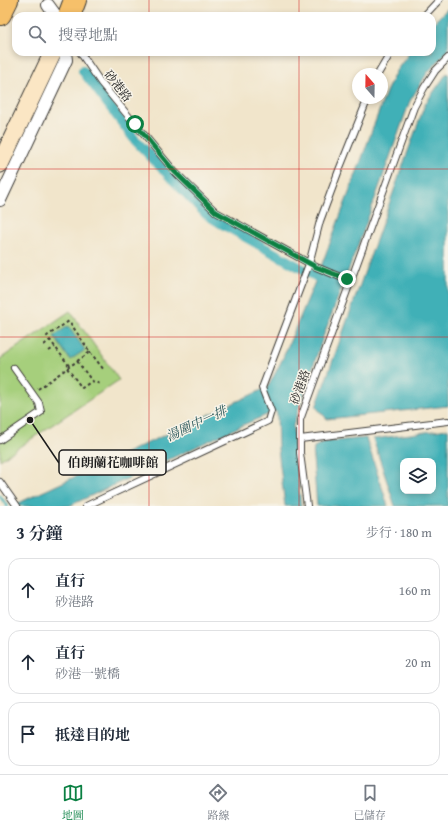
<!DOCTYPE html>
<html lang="zh-TW">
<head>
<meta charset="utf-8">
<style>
	:root { --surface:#fff; --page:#f2f2f3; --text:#1f2937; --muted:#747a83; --line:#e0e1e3; --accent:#0b8043 }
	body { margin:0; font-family:"Gentium Book Plus","Noto Serif TC",serif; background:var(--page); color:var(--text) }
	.controls { position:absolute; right:12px; bottom:12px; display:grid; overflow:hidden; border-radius:8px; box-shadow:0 2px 6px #0003 }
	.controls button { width:36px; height:36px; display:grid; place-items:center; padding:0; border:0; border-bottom:1px solid var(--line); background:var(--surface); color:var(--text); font:20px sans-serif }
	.compass { position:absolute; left:352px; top:68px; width:36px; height:36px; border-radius:50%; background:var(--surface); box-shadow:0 2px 6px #0003; rotate:340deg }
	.stop { position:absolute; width:12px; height:12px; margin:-9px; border:3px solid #0b8043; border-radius:50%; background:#fff }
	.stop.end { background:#0b8043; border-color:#fff; box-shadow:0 1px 4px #0008 }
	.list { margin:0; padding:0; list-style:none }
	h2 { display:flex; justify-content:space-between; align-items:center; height:52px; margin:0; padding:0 16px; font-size:17px }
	h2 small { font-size:13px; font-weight:400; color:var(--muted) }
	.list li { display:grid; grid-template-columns:26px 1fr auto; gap:12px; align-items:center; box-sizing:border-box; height:64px; margin:0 8px 8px; padding:0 8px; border:1px solid var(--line); border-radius:12px }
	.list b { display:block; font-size:15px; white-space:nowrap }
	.list p { margin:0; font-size:13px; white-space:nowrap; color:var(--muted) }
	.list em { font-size:13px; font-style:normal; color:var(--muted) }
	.icon { flex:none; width:22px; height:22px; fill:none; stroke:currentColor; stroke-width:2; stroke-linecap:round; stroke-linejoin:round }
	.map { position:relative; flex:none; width:448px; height:506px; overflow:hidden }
	.search { position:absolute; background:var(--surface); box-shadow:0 2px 6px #0003; left:12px; right:12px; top:12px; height:44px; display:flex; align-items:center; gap:10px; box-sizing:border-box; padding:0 14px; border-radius:12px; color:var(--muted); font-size:15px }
	.sheet { height:268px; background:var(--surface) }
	nav { display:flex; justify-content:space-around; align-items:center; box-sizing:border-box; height:56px; border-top:1px solid var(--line); background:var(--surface); font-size:11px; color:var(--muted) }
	nav a { display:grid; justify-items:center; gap:2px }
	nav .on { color:var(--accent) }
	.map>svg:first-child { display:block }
	.green { fill:#a6cf7b; stroke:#61764c }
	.water { fill:#3fb0b7; stroke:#2e666a; fill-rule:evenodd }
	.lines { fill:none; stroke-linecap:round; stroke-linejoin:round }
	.stream { stroke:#3fb0b7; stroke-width:3 }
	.canal { stroke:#3fb0b7; stroke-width:10 }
	.lane-casing { stroke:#3c3a36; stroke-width:8 }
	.street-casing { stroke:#3c3a36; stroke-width:14 }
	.secondary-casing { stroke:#3c3a36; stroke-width:19 }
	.highway-casing { stroke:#3c3a36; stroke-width:24 }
	.path { stroke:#3c3a36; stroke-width:2; stroke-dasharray:3 3; stroke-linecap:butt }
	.lane { stroke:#fff; stroke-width:6 }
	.street { stroke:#fff; stroke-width:12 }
	.secondary { stroke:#fbe6c4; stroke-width:17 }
	.highway { stroke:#f6c06b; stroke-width:22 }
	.route { stroke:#0b8043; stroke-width:5 }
	.grid { fill:none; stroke:#d62828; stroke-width:1; stroke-opacity:0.55 }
	.labels { text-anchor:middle; stroke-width:3; stroke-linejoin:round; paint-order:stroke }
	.street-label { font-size:12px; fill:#1c1c1c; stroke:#f7f3e8 }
	.water-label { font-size:13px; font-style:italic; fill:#2a575a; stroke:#f7f3e8 }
	.leader { fill:none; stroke:#1c1c1c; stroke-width:1.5 }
	.callout-dot { fill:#1c1c1c; stroke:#f7f3e8; stroke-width:1.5 }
	.callout { fill:#f7f3e8; stroke:#1c1c1c; stroke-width:1.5 }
	.callout-label { font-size:13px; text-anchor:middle; font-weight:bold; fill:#1c1c1c }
</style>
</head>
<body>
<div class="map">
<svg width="448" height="506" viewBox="0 0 448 506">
	<rect width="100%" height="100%" fill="#f7f3e8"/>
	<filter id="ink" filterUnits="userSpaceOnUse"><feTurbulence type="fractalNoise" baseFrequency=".025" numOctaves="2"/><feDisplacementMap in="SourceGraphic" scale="8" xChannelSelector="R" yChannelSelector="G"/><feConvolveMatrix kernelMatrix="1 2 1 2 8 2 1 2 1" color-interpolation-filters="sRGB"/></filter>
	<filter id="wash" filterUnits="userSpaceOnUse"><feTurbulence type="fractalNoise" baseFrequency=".012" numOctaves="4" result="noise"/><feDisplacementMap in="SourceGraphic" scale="16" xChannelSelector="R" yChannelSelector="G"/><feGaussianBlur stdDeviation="0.9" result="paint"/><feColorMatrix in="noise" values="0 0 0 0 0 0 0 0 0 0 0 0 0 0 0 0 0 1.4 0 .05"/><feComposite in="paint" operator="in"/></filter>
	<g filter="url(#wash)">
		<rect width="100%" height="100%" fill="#f1e5cb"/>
		<path class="green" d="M70,311L119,380L0,460V359Z"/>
		<path class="water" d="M448,8V51L428,72L410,101L363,232L323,337L300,405L293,426L294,446L301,506H285L278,449L277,414L276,411L243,425L69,506H12L268,387L282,360L317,277L355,177L386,92L396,71L410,52H432V24Z
			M447,73L448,74V406L327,419L316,407L425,104Z
			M68,326L85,350L70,360L54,336Z
			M448,429V506H395L373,439ZM403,461H433V491H403Z
			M366,438L388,506H317L313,458L314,447L324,442Z"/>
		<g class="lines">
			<path class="stream" d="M0,496L7,506"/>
			<path class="canal" d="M83,71L135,140L206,214L222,224L326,282"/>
		</g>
	</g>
	<g filter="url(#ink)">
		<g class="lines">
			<g class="lane-casing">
				<path id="lane" d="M424,16L439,0
					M80,52L101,83L174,171L216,212L316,267L350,281
					M378,74L391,52
					M300,439L448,421
					M0,440L41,412L39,403L14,368
					M0,482L17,506
					M86,506L268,421L271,411L262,388L309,264L320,221L339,170L368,98
					M307,506L300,453V420L414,107L424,88L435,71L448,58"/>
			</g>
			<g class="street-casing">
				<path id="street" d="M48,5L56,16
					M0,200L66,60L65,52"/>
			</g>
			<g class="secondary-casing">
				<path id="secondary" d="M0,164L53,52"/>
			</g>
			<g class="highway-casing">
				<path id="highway" d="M0,14L7,0
					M69,16L75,0"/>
			</g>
			<path class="path" d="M44,345L50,340
				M49,351L55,347
				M90,352L104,370
				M77,361L92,381L100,384
				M67,368L82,388L92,381
				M38,389L90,352L69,321L47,336L70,367"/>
			<use href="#lane" class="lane"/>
			<use href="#street" class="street"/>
			<use href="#secondary" class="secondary"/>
			<use href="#highway" class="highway"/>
		</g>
	</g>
	<g class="lines" filter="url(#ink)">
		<path class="route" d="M135,124L174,171L216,212L316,267L347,279"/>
	</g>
	<path class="grid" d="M149,0V16M299,0V16M149,52V506M299,52V506M0,169H448M0,337H448"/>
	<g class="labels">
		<g class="street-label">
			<text transform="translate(118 86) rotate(52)" y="4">砂港路</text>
			<text transform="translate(300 387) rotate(-70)" y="4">砂港路</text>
		</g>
		<g class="water-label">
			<text transform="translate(196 423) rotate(-25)" y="5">湯圍中一排</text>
		</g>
	</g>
	<path class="leader" d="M30 420L59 463"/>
	<circle class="callout-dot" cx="30" cy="420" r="4"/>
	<rect class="callout" x="59" y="450" width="107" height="25" rx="4"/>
	<g class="callout-label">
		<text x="113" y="467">伯朗蘭花咖啡館</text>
	</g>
</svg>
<div class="controls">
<button><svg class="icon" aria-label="layers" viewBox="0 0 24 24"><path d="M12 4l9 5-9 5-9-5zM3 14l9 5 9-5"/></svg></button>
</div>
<svg class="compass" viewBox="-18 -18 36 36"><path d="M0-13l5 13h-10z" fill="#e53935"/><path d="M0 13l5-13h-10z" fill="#747a83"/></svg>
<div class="stop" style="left:135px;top:124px"></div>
<div class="stop end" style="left:347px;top:279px"></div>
<div class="search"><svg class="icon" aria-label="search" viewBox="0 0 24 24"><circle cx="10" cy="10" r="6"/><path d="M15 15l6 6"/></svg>搜尋地點</div>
</div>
<section class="sheet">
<h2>3 分鐘<small>步行 · 180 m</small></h2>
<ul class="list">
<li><svg class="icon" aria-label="ahead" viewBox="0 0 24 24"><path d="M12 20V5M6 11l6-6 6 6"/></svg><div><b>直行</b><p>砂港路</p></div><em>160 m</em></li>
<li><svg class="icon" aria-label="ahead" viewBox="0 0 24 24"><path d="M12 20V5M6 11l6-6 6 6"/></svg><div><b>直行</b><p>砂港一號橋</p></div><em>20 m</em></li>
<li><svg class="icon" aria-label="arrive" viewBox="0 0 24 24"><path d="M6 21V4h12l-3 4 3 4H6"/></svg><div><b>抵達目的地</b></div></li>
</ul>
</section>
<nav>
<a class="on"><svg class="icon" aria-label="map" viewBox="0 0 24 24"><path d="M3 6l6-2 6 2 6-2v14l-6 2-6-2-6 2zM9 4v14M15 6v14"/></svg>地圖</a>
<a><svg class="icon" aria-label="directions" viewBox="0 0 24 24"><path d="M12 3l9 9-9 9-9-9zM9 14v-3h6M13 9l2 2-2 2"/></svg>路線</a>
<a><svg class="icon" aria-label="saved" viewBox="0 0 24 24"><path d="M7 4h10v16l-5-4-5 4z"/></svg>已儲存</a>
</nav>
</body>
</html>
